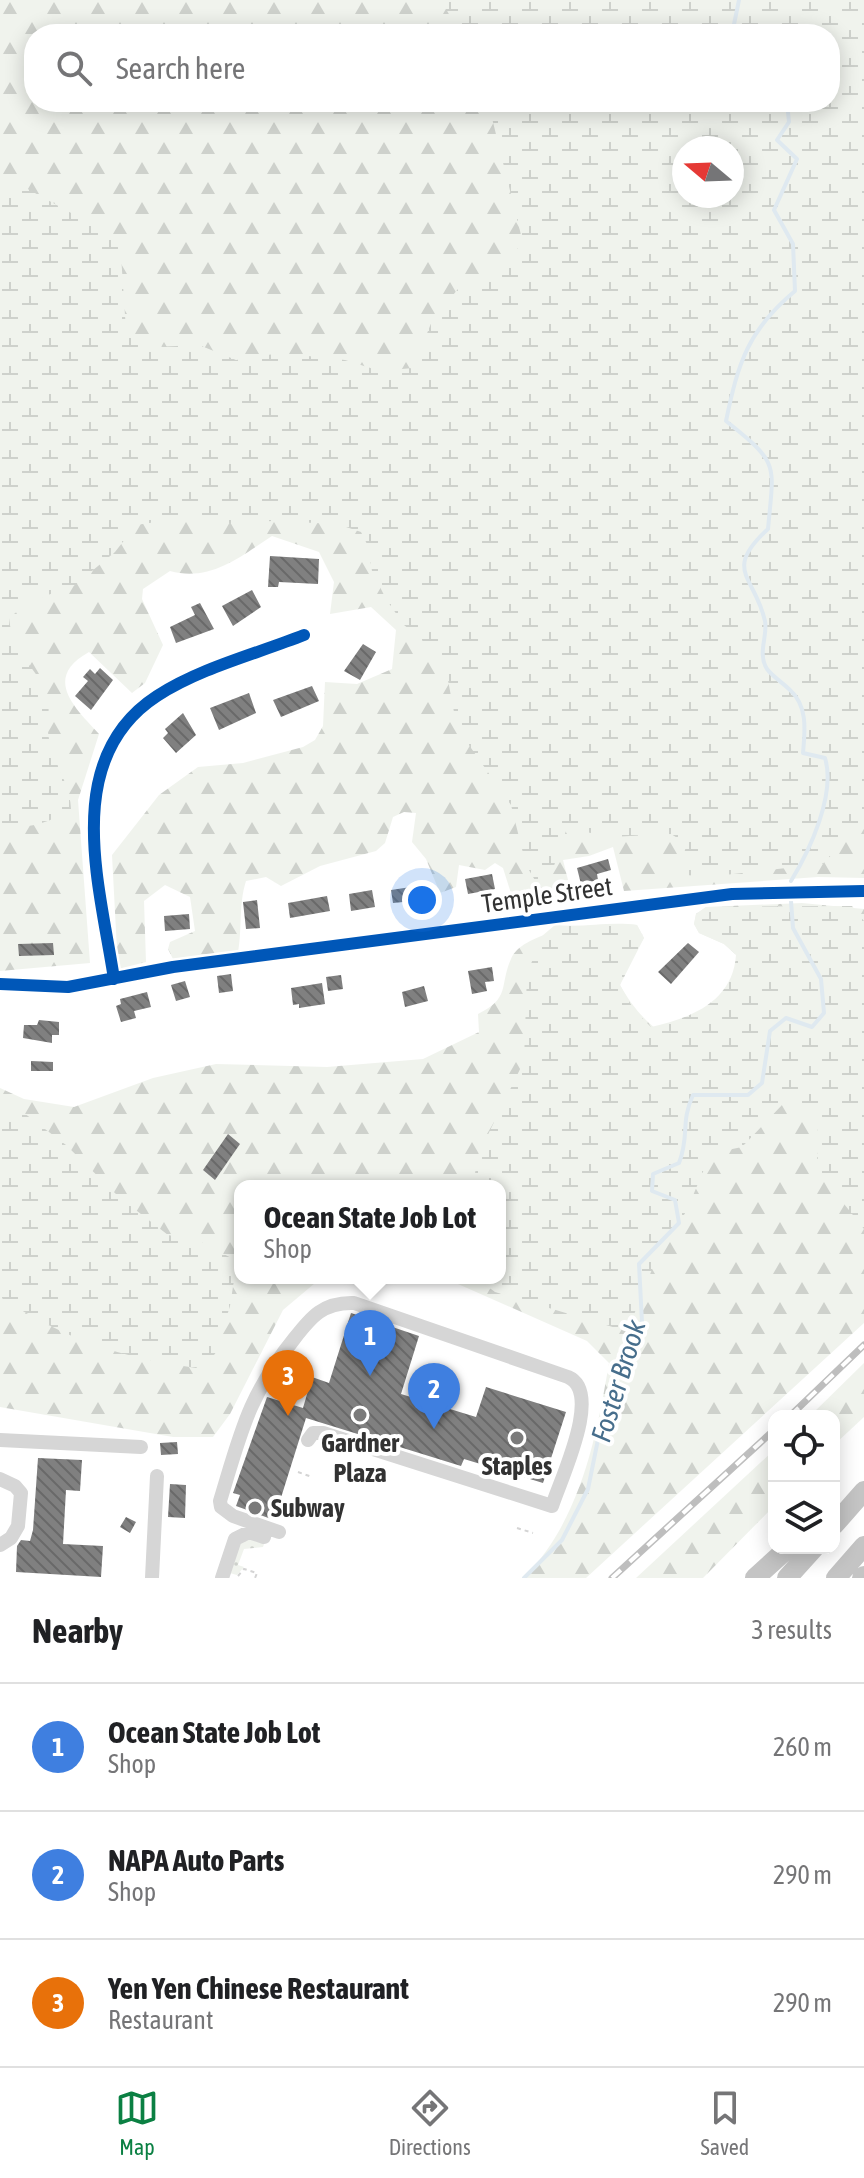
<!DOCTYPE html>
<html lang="en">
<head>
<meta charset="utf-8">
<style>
	:root { --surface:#fff; --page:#f6f6f6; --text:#202124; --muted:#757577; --line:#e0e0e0; --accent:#0b8043 }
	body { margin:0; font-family:"Asap Condensed",sans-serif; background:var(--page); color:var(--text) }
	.controls { position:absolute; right:24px; bottom:24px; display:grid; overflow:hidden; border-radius:16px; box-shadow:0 4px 20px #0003 }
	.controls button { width:72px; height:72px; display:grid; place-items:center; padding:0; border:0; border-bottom:2px solid var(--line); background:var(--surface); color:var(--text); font:40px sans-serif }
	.compass { position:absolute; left:672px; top:136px; width:72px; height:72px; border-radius:50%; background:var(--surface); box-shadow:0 4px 20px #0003; rotate:289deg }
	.you { position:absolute; left:422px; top:900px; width:28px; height:28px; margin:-20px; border:6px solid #fff; border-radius:50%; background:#1a73e8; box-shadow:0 0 0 12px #1a73e833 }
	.badge { display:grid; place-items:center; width:52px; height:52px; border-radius:50%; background:var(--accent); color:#fff; font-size:26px; font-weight:700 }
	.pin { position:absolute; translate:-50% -66px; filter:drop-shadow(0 2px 4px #0008) }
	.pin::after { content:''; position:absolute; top:42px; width:28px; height:24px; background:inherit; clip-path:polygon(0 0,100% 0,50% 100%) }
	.popup { position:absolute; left:234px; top:1180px; width:272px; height:104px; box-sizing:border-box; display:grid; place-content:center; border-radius:16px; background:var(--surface); filter:drop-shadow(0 2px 6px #0005); font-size:26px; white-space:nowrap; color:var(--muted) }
	.popup b { font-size:30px; color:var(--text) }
	.popup::after { content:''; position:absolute; left:50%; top:100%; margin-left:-16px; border:16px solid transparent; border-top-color:var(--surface) }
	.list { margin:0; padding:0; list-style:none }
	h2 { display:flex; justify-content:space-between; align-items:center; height:104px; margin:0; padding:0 32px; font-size:34px }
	h2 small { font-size:26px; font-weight:400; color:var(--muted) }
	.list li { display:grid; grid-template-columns:52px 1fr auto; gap:24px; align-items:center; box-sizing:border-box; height:128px; padding:0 32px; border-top:2px solid var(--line) }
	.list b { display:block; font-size:30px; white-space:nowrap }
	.list p { margin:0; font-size:26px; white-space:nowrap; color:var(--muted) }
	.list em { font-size:26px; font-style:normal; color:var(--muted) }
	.icon { flex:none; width:44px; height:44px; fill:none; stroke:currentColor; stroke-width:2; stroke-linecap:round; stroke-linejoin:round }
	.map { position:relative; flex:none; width:864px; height:1578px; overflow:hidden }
	.search { position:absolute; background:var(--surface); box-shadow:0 4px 20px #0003; left:24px; right:24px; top:24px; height:88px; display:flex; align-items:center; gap:20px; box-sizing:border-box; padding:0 28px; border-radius:32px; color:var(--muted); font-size:30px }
	.sheet { height:488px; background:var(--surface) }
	nav { display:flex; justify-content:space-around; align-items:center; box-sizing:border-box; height:112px; border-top:2px solid var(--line); background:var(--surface); font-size:22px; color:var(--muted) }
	nav a { display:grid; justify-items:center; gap:4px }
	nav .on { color:var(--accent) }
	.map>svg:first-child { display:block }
	.grass { fill:url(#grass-dots) }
	.forest { fill:url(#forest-firs); fill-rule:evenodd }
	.wetland { fill:url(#wetland-marsh); fill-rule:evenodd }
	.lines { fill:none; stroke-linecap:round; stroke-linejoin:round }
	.stream { stroke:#dfe9f0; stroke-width:4 }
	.building { fill:url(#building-back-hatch) }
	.path { stroke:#d4d4d4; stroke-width:2; stroke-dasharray:4 4; stroke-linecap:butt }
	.minor { stroke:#d6d6d6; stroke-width:14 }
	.highway { stroke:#c4c4c4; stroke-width:20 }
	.rail-casing { stroke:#bebebe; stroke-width:7 }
	.rail { stroke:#fff; stroke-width:4; stroke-dasharray:12; stroke-linecap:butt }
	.cycleway-casing { stroke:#fff; stroke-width:17 }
	.cycleway { stroke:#0057b8; stroke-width:12 }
	.poi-dot { fill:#7a7a7a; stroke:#fff; stroke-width:3 }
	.labels { text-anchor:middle; stroke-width:8; stroke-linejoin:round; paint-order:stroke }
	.street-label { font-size:26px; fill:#323232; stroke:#fff }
	.poi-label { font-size:26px; font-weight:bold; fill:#323232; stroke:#fff }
	.water-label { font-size:28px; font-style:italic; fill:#476e8c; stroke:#fff }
</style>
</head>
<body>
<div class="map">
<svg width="864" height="1578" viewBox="0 0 864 1578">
	<defs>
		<pattern id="grass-dots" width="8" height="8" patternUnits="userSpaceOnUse" patternTransform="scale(2)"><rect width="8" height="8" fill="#f0f3ed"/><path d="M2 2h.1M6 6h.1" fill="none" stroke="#ced1cc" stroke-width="1.8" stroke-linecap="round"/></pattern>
		<pattern id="forest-firs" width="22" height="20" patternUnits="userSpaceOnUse" patternTransform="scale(2)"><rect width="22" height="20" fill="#f0f3ed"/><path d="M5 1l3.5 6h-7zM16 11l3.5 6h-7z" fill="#ced1cc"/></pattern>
		<pattern id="wetland-marsh" width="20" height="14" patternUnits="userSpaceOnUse" patternTransform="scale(2)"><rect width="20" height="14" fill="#f0f3ed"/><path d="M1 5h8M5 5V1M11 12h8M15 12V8" fill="none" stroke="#ced1cc"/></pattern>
		<pattern id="building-back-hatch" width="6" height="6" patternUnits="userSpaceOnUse" patternTransform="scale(2)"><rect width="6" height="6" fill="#808080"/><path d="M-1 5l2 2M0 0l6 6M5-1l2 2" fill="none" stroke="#696969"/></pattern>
	</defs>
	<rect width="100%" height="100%" fill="#fff"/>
	<path class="grass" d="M237,1538H266L263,1547L244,1549L238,1565L244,1567L237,1575L226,1572Z"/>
	<path class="forest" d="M0,0H864V878L818,877L624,891L613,847L589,856L563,860L573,900L545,907L515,906L503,868L495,863L485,870L459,865L456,887L440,893L426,859L412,842L416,813L404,812L393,817L385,843L376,851L320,866L281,886L266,877L246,881C238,906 243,930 237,958L173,959L168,949L170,942L195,931L190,897L165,885L144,901L146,962L118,969L112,855L159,795L198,767L243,763L303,747L315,740L323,726L325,682L357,684L392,669L396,630L371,607L330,614L334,582L319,552L272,536C240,557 210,582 170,571L143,589L142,599L163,645L145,683L132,693L89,652C42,678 75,708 99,734L78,800L90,963L0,971ZM34,34H830V102H34ZM684,148H732V196H684Z
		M802,903L864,909V1323L586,1578H524C580,1520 596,1440 609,1363L587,1341L458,1284L434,1278H500V1186H240V1278H321L283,1310L230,1414L213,1437H173L0,1407V1088L24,1099L74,1107L153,1078L216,1064L327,1067L423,1059L479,1032L478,1014C511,998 499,986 511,959C524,928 608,921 637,925L644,938L626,966L620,985C638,1017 657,1033 689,1050L749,966L724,944L699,933L694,924L696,914L706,907Z
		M864,1363V1417L834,1445V1416H810Z
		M774,1450V1506L703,1578H636Z"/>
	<path class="wetland" d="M441,0H864V824L822,864L707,877L677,874L687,844L671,834L610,837L567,828L547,886L536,882L526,865L511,805L457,728L444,659L404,625L386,599L372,571L368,546L361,532L337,524L272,521L232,524L196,516L136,525L115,552L75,585L29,602L9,618C13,658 36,664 47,695C51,708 46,725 49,739C54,765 70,783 71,809C48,824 27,829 0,827V180L15,182L120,240L126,330L153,347L199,345L236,360L280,353L345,360L380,371L413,368L432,321L462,284L498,269L523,243L488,102H830V34H460ZM732,148V196H684V148Z
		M852,906L864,921V1229L817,1170L818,1120L807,1105H782L742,1147L718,1152L707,1162L687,1210L655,1262L631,1322L616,1328L495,1292L476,1278H500V1186H473L478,1155L524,1061L527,974L542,936L555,925C584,928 610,921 637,925L644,938L620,985L634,1010L651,1027C692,1018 733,1001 736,955L724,944L699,933L694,924L696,914L706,907Z
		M0,1103L24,1113L66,1145L119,1197L168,1235L199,1241L237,1261L230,1306L215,1354L196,1368C118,1357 67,1340 0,1297Z"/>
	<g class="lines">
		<path class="stream" d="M732,34L739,0
			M787,102L789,122L777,140L797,159L774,210L793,244L795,291C748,330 738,363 726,421C780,464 774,463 768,529C722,571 755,576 765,621C768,636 757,653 767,669C772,676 783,683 790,690C808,706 805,731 803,753L825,758C836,794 810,850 791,881
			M524,1578L562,1540L588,1489L606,1400L625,1351L642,1322L639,1264L679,1223L675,1200L652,1191L653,1174L679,1163C690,1135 680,1123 693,1095H748L762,1083L770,1031L786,1018L812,1027L824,1013L821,979L793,928L791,901"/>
	</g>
	<path class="building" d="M270,556L319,559L318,584L279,582L278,587H268Z
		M252,590L261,607L233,626L222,606Z
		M200,603L214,629L176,643L170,627L195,615L191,607Z
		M363,644L376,652L360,680L344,671Z
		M100,668L113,680L91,710L75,696L88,681L83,677L90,669L95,674Z
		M312,686L319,701L281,717L273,700Z
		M249,693L256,713L219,730L210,708Z
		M183,713L196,735L176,753L163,738L168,733L165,729Z
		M608,859L611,870L597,874L598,880L581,884L577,868Z
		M492,874L495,889L468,894L465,879Z
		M431,884L434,899L393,903L391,890Z
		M372,890L375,907L351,911L349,894Z
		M327,896L330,911L290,918L288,903Z
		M257,900L260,928L246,929L243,902Z
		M189,914L190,929L165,931L164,916Z
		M53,943L54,955L19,956L18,944Z
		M688,943L699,952L671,984L658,972Z
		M492,967L494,981L485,982L487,991L472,994L468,971Z
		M231,974L233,991L219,993L217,976Z
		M341,975L343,989L328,991L326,977Z
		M185,981L190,997L176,1001L171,985Z
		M322,983L325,1004L299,1008V1004L293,1005L291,988Z
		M424,986L428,1001L405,1007L402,992Z
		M147,992L151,1007L134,1011L136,1018L121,1022L116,1006L121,1004L120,999Z
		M39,1020L59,1022V1035H52V1043L23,1038L24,1025H37Z
		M31,1061L53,1062V1071H31Z
		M228,1134L240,1144L215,1180L203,1170Z
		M351,1313L419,1336L401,1394L476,1417L486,1387L566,1412L543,1483L464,1459L461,1466L306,1418L274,1520L236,1506L240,1495L233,1493L267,1397L303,1408L312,1377L329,1383Z
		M177,1442L178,1454L161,1455L160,1443Z
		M38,1458L82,1460L80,1491L66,1490L63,1544L103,1546L101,1577L16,1572L17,1546L21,1540L30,1541L33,1530Z
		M170,1484L186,1485L185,1518L168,1517Z
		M126,1517L136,1522L130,1533L120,1527Z"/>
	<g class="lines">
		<path class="path" d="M298,1472L312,1477
			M517,1528L533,1533
			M238,1576L244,1569L257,1573L255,1578"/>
		<path class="minor" d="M114,979C100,886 60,759 157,696C200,668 256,654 304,635
			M0,984L68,987L173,967L732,894L864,891
			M0,1440L141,1447
			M0,1479L15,1486L21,1493L18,1526L11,1538L0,1545
			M279,1532L233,1516L221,1507L220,1501C241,1432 248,1396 294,1339C311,1317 323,1302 354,1303L568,1377C603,1392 561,1478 552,1506L323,1433H313L308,1440
			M152,1578L157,1476
			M222,1578L235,1539L249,1532L264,1537"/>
		<path class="highway" d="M834,1525L864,1491
			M755,1578L788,1548
			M787,1578L814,1548
			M836,1578L864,1546
			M862,1578L864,1576"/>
		<g class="rail-casing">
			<path id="rail" d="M790,1416L864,1345
				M612,1578L774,1430"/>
		</g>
		<use href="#rail" class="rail"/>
		<g class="cycleway-casing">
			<path id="cycleway" d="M114,979C100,886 60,759 157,696C200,668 256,654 304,635
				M0,984L68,987L173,967L732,894L864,891"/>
		</g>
		<use href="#cycleway" class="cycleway"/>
	</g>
	<g class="poi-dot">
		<circle cx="360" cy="1415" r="8"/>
		<circle cx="517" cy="1438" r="8"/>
		<circle cx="255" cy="1508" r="8"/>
	</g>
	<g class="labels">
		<g class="street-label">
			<text transform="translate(547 895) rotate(-8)" y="9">Temple Street</text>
		</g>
		<g class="poi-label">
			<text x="360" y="1452">Gardner<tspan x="360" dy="30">Plaza</tspan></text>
			<text x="517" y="1475">Staples</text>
			<text x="271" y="1517" text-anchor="start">Subway</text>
		</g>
		<g class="water-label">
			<text transform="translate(618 1381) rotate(-73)" y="10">Foster Brook</text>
		</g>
	</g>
</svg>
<div class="controls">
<button><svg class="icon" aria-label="locate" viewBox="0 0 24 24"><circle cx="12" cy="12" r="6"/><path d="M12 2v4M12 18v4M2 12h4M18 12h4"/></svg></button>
<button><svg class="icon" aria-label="layers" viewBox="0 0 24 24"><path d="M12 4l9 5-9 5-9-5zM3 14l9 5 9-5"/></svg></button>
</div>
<svg class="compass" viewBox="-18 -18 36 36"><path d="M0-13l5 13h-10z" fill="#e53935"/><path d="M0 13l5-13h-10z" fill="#757577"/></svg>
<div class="you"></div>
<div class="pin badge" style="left:370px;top:1376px;background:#3f7fe0">1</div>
<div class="popup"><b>Ocean State Job Lot</b>Shop</div>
<div class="pin badge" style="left:434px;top:1429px;background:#3f7fe0">2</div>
<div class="pin badge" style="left:288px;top:1416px;background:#e8710a">3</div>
<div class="search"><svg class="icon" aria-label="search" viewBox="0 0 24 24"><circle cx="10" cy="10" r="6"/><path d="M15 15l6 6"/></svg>Search here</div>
</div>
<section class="sheet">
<h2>Nearby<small>3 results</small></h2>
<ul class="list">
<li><span class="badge" style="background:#3f7fe0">1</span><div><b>Ocean State Job Lot</b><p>Shop</p></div><em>260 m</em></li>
<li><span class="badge" style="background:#3f7fe0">2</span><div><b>NAPA Auto Parts</b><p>Shop</p></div><em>290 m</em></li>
<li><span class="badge" style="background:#e8710a">3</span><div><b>Yen Yen Chinese Restaurant</b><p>Restaurant</p></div><em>290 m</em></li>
</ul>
</section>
<nav>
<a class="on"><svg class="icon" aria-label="map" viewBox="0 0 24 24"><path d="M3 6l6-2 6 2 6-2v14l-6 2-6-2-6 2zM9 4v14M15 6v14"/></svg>Map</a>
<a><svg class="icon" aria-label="directions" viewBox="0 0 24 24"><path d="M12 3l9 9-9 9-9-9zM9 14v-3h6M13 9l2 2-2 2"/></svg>Directions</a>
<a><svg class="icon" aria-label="saved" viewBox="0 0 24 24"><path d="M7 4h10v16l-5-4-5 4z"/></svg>Saved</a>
</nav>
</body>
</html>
